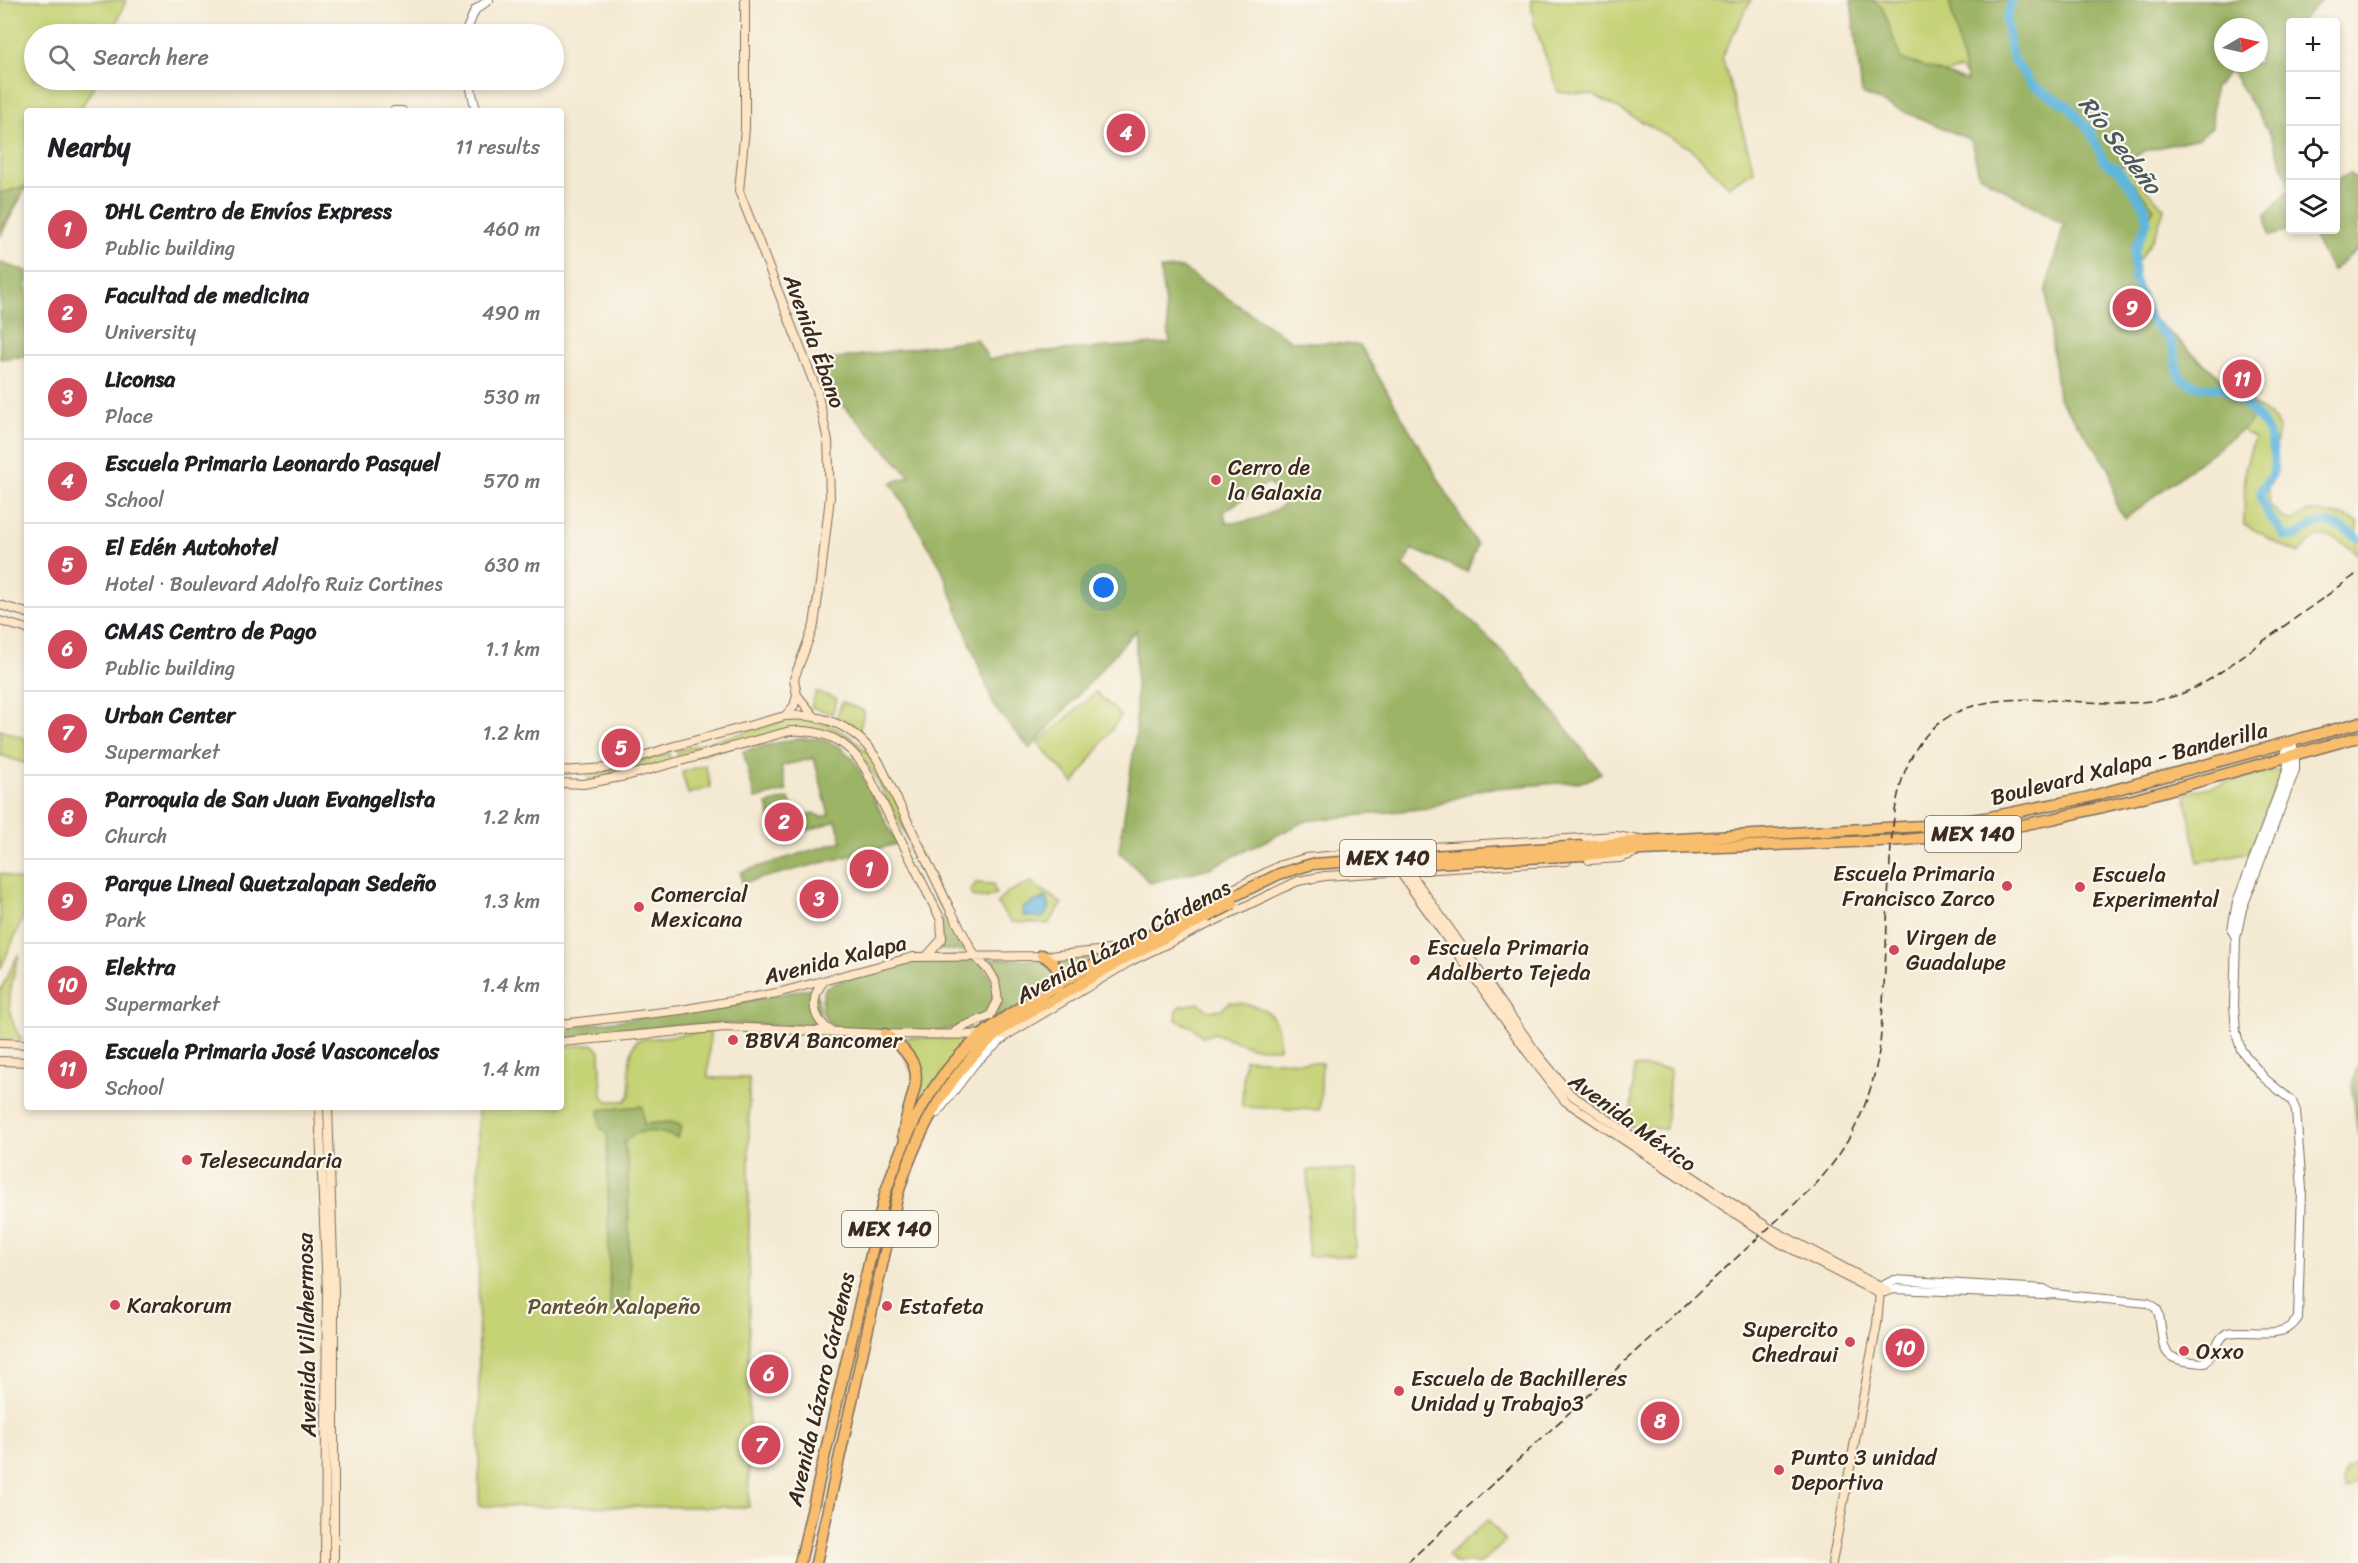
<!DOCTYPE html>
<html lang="en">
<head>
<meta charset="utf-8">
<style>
	:root { --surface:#fff; --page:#f2f2f2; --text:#202124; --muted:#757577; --line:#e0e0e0; --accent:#d1495b }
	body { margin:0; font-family:Sriracha,sans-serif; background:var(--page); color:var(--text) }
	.controls { position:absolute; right:18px; top:18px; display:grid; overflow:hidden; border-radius:6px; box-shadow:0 3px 9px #0003 }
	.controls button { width:54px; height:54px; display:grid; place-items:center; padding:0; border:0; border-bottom:2px solid var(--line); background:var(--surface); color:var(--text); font:30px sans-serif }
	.compass { position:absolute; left:2214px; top:18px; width:54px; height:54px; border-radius:50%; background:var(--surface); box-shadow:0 3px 9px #0003; rotate:81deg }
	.you { position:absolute; left:1104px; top:588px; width:21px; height:21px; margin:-15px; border:4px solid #fff; border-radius:50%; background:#1a73e8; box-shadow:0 0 0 9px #1a73e833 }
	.badge { display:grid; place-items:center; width:39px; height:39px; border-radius:50%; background:var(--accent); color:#fff; font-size:20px; font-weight:700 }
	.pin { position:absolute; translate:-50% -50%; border:3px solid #fff; box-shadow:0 2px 6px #0006 }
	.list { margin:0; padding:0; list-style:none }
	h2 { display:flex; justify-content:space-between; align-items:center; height:78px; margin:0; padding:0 24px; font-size:26px }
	h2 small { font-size:20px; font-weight:400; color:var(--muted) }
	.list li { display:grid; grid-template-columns:39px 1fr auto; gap:18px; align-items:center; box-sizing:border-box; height:84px; padding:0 24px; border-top:2px solid var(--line) }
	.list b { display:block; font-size:22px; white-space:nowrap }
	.list p { margin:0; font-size:20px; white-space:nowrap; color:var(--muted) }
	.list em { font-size:20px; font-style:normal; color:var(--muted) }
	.icon { flex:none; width:33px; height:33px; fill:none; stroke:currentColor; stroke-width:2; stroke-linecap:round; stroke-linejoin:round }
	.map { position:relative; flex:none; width:2358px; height:1563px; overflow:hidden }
	.search { position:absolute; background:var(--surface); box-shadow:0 3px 9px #0003; left:24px; top:24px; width:540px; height:66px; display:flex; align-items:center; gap:15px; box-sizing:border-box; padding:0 21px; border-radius:33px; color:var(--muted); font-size:22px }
	.panel { position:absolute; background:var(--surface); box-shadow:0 3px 9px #0003; left:24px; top:108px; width:540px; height:1002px; border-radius:6px }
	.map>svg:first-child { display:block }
	.green { fill:#c5d274; stroke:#807e49; stroke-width:1.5 }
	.forest { fill:#9cb466; stroke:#6c6f42; stroke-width:1.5; fill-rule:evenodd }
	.water { fill:#5fb6dc; stroke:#4d707d; stroke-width:1.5 }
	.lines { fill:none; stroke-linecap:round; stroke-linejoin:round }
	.river { stroke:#5fb6dc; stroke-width:9 }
	.tertiary-casing { stroke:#7c6d5d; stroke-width:10 }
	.secondary-casing { stroke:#7c6d5d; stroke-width:10 }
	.trunk-casing { stroke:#7c6d5d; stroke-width:13 }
	.tertiary { stroke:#fff; stroke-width:8 }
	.secondary { stroke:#fde5c5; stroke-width:8 }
	.trunk { stroke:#f9be6d; stroke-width:10 }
	.rail { stroke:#3b2a1e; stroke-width:1.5; stroke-dasharray:9 4.5; stroke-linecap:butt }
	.trunk-bridge-casing { stroke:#7c6d5d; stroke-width:13; stroke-linecap:butt }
	.trunk-bridge { stroke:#f9be6d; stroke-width:10 }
	.poi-dot { fill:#d1495b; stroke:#fbf7ec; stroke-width:2 }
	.labels { text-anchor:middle; stroke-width:4.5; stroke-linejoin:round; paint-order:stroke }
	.shield { fill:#fbf7ec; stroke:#75685c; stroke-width:1.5 }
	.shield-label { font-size:21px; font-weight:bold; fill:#3b2a1e }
	.street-label { font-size:22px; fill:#3b2a1e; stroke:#fbf7ec }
	.poi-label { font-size:22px; fill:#3b2a1e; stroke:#fbf7ec; text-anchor:start }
	.park-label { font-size:22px; fill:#5e5434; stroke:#fbf7ec }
	.water-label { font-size:24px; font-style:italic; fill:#485b60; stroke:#fbf7ec }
</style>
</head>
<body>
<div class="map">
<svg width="2358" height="1563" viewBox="0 0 2358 1563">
	<rect width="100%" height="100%" fill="#fbf7ec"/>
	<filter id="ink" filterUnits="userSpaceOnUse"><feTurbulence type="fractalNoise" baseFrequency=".0167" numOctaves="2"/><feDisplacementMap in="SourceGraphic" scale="12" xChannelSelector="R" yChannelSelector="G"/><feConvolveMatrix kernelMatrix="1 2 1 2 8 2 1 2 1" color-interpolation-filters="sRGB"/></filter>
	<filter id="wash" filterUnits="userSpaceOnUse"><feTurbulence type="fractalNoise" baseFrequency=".008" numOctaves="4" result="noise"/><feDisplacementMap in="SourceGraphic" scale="24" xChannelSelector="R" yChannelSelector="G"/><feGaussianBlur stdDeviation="1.35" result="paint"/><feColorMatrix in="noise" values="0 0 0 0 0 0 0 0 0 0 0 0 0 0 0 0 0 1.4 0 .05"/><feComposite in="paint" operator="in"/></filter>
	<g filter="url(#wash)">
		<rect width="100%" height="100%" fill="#f4e9d2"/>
		<path class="green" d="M0,0H126L112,34H34V80H98L79,111H27V185L0,237Z
			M1531,0H1751L1722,56L1754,171L1729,186L1690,148L1594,95L1558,92L1534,23Z
			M1856,0H2042L1997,109L1960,69L1893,88Z
			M2043,55L2123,160L2131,173L2164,208C2159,230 2149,249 2133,266L2139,294L2153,318L2235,391L2275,420L2279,429L2268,488L2270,506L2284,518L2294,521L2308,511L2345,516L2358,522V555C2349,546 2328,530 2314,539C2309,543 2304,548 2299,553L2268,539L2263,534L2244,525L2245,469L2254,438L2231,423L2155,359Z
			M816,692L837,699L832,714L811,707Z
			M1096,692L1121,716L1074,783L1038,743Z
			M842,702L864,711L859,734L836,719Z
			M788,720C799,721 814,720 825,724C876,741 892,794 914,838L909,840L872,771L854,748L835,735L790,729L678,761L677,751Z
			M0,730L27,739V764L0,755Z
			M669,753L671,763L588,780V772L610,769Z
			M705,765L711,787L688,794L682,772Z
			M2282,769L2250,852L2198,862L2185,793Z
			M916,847L947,909L945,911L941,910L909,848Z
			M0,873L27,883V909L0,970Z
			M1031,882L1062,904L1048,924L1011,922L997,903L1006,893Z
			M976,883L993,884L996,894L985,898L972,896L970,891Z
			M19,953C12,987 0,1007 22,1040L0,1039V991Z
			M1230,1002C1264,1006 1280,1010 1279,1049L1251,1047L1214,1033L1203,1037L1192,1027L1176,1020L1177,1010L1181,1006L1199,1003L1209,1011L1222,1009Z
			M710,1031L708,1078H749V1507L479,1506L478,1107H561V1047L593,1044L600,1051L602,1096L608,1101H625L630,1095C630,1076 626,1056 637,1040Z
			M896,1037L971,1039L911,1118L918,1085Z
			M1244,1059L1322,1063L1320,1110L1242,1107Z
			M1634,1067L1670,1069L1666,1129L1630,1127Z
			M1308,1170H1355V1256H1308Z
			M2358,1461V1482L2345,1489L2342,1481L2346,1469Z
			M1488,1520L1506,1541L1481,1563H1455L1448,1555Z"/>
		<path class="forest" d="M1851,0H1871L1882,7L1901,59L1967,81L1949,0H2322L2301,21L2305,22H2290V187L2271,135L2230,70L2214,89L2212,127L2199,138L2144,151L2120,167L2154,208L2133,244L2130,265L2147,314L2256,409L2249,424L2125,519L2115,503L2110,469L2058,397L2046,289L2064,224L1979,175L1971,140L1862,94ZM2223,27H2259V63H2223Z
			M2349,174L2358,179V249L2332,271L2310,230H2336V180Z
			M27,186L0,232V193Z
			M2290,189V230H2293L2269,236L2266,214Z
			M0,263L27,271V356L0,359Z
			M1182,268L1292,341L1360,345L1477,545L1467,572L1412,549L1404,566L1464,614L1519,668L1601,773L1586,781L1482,789L1428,808L1306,821L1210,868L1150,883L1119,851L1136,734V630L1030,749L995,708L941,567L891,483L910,476L818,379L821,361L977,339L989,360L1018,353L1170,343L1160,269ZM1269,482L1284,504C1264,518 1251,522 1226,523L1224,511Z
			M819,738L840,747L855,761L897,844L742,883L741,872L842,841L836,821L776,841L767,804L789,798L795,818L813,813L821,817L829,815L814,758L781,766L787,791L755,799L743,751L793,739Z
			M942,916H949L969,951L938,950Z
			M921,957H975L990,976L994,1000L989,1012L968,1025L938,1032L839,1030C821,1021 818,1005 826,987L858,973Z
			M1054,957H1093L1064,978Z
			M986,958L1047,961L1058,978L986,1031L959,1032C967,1029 975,1028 982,1025C1011,1011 999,978 986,958Z
			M816,987L822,1027L720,1024L669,1026L561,1039V1028L719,1007Z
			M2358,1064V1136L2352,1084Z
			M642,1106L644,1124L671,1122L682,1126L677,1138C660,1131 636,1126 624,1143L628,1165L630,1312H610L607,1133L600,1127L599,1110Z"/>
		<path class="water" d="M1045,897L1050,907L1043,918L1024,916L1022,908Z"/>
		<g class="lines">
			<path class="river" d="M2012,0L2006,21L2012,57L2032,85L2068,106L2090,131L2104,162L2119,170L2145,207L2147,222L2134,251V279L2149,318L2171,342L2180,378C2194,386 2204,389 2221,387C2253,409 2280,429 2273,472C2271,481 2259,487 2261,497C2264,513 2276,522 2284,536L2296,537C2301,533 2307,528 2312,525C2328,519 2346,529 2358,538"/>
		</g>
	</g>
	<g filter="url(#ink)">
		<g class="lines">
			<g class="tertiary-casing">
				<path id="tertiary" d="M465,34L475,10L489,0
					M469,80L476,111
					M394,111H402
					M2236,938L2232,930L2237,902L2287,771L2288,765L2285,744
					M937,1113L975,1063L1007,1035
					M1880,1287L1894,1280L2044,1289L2051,1293
					M1885,1292L1894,1289L2043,1295L2053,1294L2148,1303L2156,1308L2159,1314C2165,1355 2160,1360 2205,1363L2222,1337L2227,1333C2251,1328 2284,1342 2298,1318L2302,1189L2296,1111L2292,1101L2264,1078L2241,1050L2236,1032L2234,1005L2236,938L2242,909L2295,770V756L2292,743"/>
			</g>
			<g class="secondary-casing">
				<path id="secondary" d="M745,0V128L739,191L817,391L828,441L830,497L820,583L814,625L794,679L797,695L814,716
					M0,605L27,613
					M0,621L27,629
					M785,716L794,706L797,695
					M561,771L606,768L671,747L785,716C825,712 858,728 879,762L950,909L975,956L990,972L995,981L998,1000L990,1016L959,1028L953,1034
					M561,783L584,784L630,775L790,731C823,729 847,740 865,768L941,920L942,939L927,956
					M1398,849L1409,871L1536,1052L1570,1094L1769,1228L1888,1291
					M1389,850L1400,872L1528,1053L1565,1101L1780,1243L1880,1294
					M1589,860L1620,858L1632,854
					M1182,920L1189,911L1281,865L1306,858L1398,849L1616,836L1635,839
					M824,981C809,998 812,1019 831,1031
					M561,1024L681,1010L777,993L913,957L1048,956L1118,949
					M561,1042L726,1027L885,1034L1007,1035L1131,961L1298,881L1325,876L1567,861
					M0,1043L27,1044
					M0,1061L27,1062
					M319,1107L327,1290L325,1563
					M328,1107L334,1290V1563
					M1832,1563L1877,1324L1880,1291"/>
			</g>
			<g class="trunk-casing">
				<path id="trunk" d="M1583,846L1640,841L1923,826L1985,818L2085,798L2358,723
					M1584,855L1641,850L1904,840L1987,832L2052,819L2136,799L2358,737
					M1042,955C1056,963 1063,973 1057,989
					M885,1034C937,1072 909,1086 903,1136
					M800,1563L885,1194C900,1148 920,1101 952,1064C982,1029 1021,1006 1061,983C1108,956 1154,932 1204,911
					M816,1563L898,1193C918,1129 951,1068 1006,1027C1024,1013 1046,1004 1065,993C1111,965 1158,940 1207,917"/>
			</g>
			<use href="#tertiary" class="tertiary"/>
			<use href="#secondary" class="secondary"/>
			<use href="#trunk" class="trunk"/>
			<path class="rail" d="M1407,1563L1815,1185C1852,1144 1872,1100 1880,1045C1884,997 1886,948 1888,900C1893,811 1890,709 2007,700C2062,696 2126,712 2178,695C2205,686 2228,666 2251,650C2287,624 2322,599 2358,573"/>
			<g class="trunk-bridge-casing">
				<path id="trunk-bridge" d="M1374,866L1584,855
					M1204,911L1279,874L1312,864L1583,846
					M1207,917L1233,904"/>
			</g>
			<use href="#trunk-bridge" class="trunk-bridge"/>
		</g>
	</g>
	<g class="poi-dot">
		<circle cx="1216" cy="480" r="6"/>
		<circle cx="2007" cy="886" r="6"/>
		<circle cx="2080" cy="887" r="6"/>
		<circle cx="639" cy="907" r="6"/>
		<circle cx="1894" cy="950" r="6"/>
		<circle cx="1415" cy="960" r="6"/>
		<circle cx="733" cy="1040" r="6"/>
		<circle cx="187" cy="1160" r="6"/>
		<circle cx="115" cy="1305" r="6"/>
		<circle cx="887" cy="1306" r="6"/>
		<circle cx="1850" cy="1342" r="6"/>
		<circle cx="2184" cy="1351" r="6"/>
		<circle cx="1399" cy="1391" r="6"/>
		<circle cx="1779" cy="1470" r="6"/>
	</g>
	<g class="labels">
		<g class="shield">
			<rect x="1925" y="816" width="96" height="36" rx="4.5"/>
			<rect x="1340" y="840" width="96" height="36" rx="4.5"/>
			<rect x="842" y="1211" width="96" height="36" rx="4.5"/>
		</g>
		<g class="shield-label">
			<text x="1973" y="841">MEX 140</text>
			<text x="1388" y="865">MEX 140</text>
			<text x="890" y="1236">MEX 140</text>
		</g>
		<g class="street-label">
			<text transform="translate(815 341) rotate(70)" y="8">Avenida Ébano</text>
			<text transform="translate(2129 763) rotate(-14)" y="8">Boulevard Xalapa - Banderilla</text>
			<text transform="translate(1123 941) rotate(-28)" y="8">Avenida Lázaro Cárdenas</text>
			<text transform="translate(835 959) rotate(-14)" y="8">Avenida Xalapa</text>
			<text transform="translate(1633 1122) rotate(36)" y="8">Avenida México</text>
			<text transform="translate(306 1335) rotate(-91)" y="8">Avenida Villahermosa</text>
			<text transform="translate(820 1389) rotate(-77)" y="8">Avenida Lázaro Cárdenas</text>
		</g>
		<g class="poi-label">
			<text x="1228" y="475">Cerro de<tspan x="1228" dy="25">la Galaxia</tspan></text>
			<text x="1995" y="881" text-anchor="end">Escuela Primaria<tspan x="1995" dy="25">Francisco Zarco</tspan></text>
			<text x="2092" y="882">Escuela<tspan x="2092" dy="25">Experimental</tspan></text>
			<text x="651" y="902">Comercial<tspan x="651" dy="25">Mexicana</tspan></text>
			<text x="1906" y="945">Virgen de<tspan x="1906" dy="25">Guadalupe</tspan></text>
			<text x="1427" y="955">Escuela Primaria<tspan x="1427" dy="25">Adalberto Tejeda</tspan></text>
			<text x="745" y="1048">BBVA Bancomer</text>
			<text x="199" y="1168">Telesecundaria</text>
			<text x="127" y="1313">Karakorum</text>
			<text x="899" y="1314">Estafeta</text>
			<text x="1838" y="1337" text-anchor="end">Supercito<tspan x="1838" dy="25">Chedraui</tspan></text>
			<text x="2196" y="1359">Oxxo</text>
			<text x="1411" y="1386">Escuela de Bachilleres<tspan x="1411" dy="25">Unidad y Trabajo3</tspan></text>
			<text x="1791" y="1465">Punto 3 unidad<tspan x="1791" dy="25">Deportiva</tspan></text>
		</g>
		<g class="park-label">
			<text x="614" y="1314">Panteón Xalapeño</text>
		</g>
		<g class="water-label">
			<text transform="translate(2120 145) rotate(52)" y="8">Río Sedeño</text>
		</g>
	</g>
</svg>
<div class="controls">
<button>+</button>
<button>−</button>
<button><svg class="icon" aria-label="locate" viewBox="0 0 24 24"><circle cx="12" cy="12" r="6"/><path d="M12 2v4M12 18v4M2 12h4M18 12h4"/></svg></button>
<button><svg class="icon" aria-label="layers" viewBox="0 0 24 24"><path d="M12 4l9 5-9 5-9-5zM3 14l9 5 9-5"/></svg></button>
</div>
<svg class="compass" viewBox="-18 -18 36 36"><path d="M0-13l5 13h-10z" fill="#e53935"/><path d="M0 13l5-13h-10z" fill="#757577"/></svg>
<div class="you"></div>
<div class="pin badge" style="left:869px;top:869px">1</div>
<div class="pin badge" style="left:784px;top:822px">2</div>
<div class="pin badge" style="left:819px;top:899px">3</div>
<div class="pin badge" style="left:1126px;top:133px">4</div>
<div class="pin badge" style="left:621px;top:748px">5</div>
<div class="pin badge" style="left:769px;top:1374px">6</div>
<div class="pin badge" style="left:761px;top:1445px">7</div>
<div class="pin badge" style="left:1660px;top:1421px">8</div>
<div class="pin badge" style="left:2132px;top:308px">9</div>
<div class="pin badge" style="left:1905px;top:1348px">10</div>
<div class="pin badge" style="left:2242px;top:379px">11</div>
<div class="search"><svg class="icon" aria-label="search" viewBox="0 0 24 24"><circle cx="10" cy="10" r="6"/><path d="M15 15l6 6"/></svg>Search here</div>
<section class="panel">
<h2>Nearby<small>11 results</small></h2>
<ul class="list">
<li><span class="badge">1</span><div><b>DHL Centro de Envíos Express</b><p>Public building</p></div><em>460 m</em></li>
<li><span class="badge">2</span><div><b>Facultad de medicina</b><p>University</p></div><em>490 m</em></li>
<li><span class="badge">3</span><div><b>Liconsa</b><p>Place</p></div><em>530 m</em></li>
<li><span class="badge">4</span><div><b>Escuela Primaria Leonardo Pasquel</b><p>School</p></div><em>570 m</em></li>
<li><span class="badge">5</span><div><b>El Edén Autohotel</b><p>Hotel · Boulevard Adolfo Ruiz Cortines</p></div><em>630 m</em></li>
<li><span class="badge">6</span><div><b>CMAS Centro de Pago</b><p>Public building</p></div><em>1.1 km</em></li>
<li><span class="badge">7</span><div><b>Urban Center</b><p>Supermarket</p></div><em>1.2 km</em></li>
<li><span class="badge">8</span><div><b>Parroquia de San Juan Evangelista</b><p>Church</p></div><em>1.2 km</em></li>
<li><span class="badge">9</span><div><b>Parque Lineal Quetzalapan Sedeño</b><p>Park</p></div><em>1.3 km</em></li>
<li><span class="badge">10</span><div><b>Elektra</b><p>Supermarket</p></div><em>1.4 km</em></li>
<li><span class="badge">11</span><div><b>Escuela Primaria José Vasconcelos</b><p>School</p></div><em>1.4 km</em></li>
</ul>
</section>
</div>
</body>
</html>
